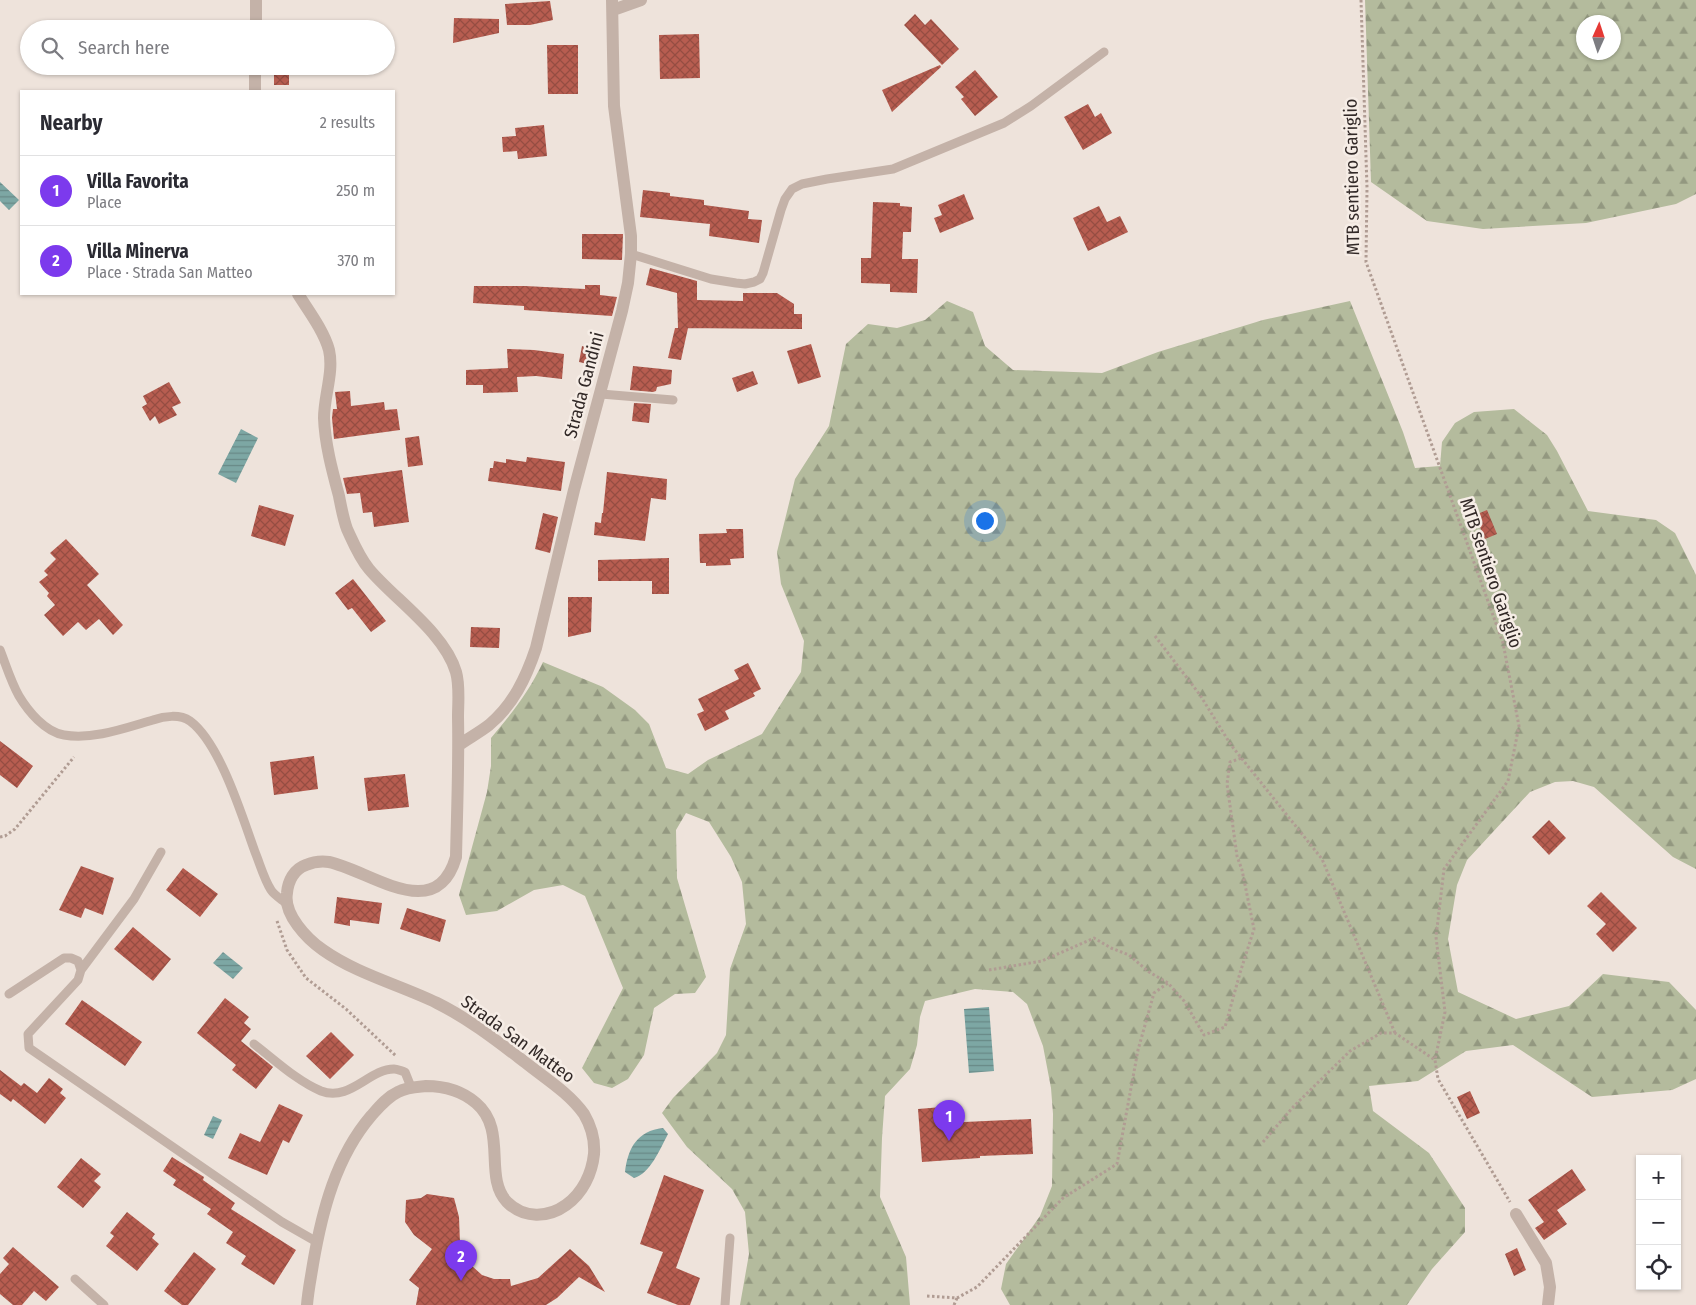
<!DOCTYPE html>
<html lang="en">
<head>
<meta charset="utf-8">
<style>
	:root { --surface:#fff; --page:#f2f2f3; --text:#2b2b33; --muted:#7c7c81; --line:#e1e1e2; --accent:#7c3aed }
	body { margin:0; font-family:"Fira Sans Condensed",sans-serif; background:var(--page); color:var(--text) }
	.controls { position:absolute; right:15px; bottom:15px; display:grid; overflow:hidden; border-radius:0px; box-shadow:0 1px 4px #0004 }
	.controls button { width:45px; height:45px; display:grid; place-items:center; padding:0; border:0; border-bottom:1px solid var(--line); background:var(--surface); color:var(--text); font:25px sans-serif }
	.compass { position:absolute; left:1576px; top:15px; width:45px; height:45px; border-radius:50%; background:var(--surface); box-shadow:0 1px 4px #0004; rotate:3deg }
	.you { position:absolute; left:984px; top:520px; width:18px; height:18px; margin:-12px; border:4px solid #fff; border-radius:50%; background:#1a73e8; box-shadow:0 0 0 8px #1a73e833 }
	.badge { display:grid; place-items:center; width:32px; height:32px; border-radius:50%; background:var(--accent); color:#fff; font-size:16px; font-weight:700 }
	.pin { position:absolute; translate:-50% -41px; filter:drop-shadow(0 1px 2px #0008) }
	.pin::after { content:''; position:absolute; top:26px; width:18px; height:15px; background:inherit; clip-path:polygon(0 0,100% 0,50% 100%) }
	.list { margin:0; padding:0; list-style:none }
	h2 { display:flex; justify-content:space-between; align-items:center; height:65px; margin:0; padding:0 20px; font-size:21px }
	h2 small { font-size:16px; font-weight:400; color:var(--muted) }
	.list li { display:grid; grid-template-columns:32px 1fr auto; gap:15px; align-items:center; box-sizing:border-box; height:70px; padding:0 20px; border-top:1px solid var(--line) }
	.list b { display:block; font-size:19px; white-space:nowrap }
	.list p { margin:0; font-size:16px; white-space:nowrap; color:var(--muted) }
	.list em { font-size:16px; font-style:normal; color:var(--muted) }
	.icon { flex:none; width:28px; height:28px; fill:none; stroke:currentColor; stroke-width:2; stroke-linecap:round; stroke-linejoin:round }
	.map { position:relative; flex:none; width:1696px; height:1305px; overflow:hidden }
	.search { position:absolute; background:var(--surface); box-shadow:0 1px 4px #0004; left:20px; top:20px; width:375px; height:55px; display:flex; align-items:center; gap:12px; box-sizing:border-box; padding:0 18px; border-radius:28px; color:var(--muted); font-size:19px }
	.panel { position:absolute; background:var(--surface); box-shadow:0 1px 4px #0004; left:20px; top:90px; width:375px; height:205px; border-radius:0px }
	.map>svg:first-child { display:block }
	.forest { fill:url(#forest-firs); fill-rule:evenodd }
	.water { fill:url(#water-rules) }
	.building { fill:url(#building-cross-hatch) }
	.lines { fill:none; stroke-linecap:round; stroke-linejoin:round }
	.path { stroke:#b09c93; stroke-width:3; stroke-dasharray:2.5 2.5; stroke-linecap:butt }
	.lane { stroke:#c4b2a8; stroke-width:9 }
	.street { stroke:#c4b2a8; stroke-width:12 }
	.labels { text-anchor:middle; stroke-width:5; stroke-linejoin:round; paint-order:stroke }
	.street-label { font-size:18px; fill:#322927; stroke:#f6ede6 }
</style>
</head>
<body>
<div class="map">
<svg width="1696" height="1305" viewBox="0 0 1696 1305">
	<defs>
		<pattern id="forest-firs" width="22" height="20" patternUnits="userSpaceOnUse" patternTransform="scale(1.25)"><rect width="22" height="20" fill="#b4bb9d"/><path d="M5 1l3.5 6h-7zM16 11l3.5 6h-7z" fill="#939880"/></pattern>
		<pattern id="water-rules" width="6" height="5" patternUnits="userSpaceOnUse" patternTransform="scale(1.25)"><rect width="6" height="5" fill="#7da7a4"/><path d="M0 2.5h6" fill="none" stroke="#678886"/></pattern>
		<pattern id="building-cross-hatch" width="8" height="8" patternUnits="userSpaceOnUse" patternTransform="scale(1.25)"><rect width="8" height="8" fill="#b75d50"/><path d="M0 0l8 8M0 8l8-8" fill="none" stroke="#954d42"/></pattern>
	</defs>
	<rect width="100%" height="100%" fill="#eee3db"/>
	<path class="forest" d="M1365,0H1696V194L1676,204L1586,223L1483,229L1427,221L1371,182ZM1584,22H1614V52H1584Z
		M947,301L973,312L985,346L1013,370L1102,373L1158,352L1263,320L1350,301L1403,432L1415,468L1440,466L1442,442L1455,423L1474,412L1514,409L1547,435L1557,451L1588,511L1656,520L1675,533L1696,575V869L1673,857L1594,787L1573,781L1555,782L1530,792L1467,860L1457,885L1448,939L1458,992L1516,1019L1569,1006L1603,974L1669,982L1696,1010V1079L1672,1090L1592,1097L1513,1045L1466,1051L1418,1081L1369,1086L1373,1111L1429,1153L1465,1208V1232L1432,1269L1407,1305H1010L1001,1289L1006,1264L1040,1216L1052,1186L1053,1114L1051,1088L1043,1046L1027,1004L1013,992L975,989L925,1001L920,1017L917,1045L910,1069L885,1096L882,1138L880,1197L906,1257L910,1305H740L749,1254L745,1212L732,1189L687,1147L662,1113L673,1098L717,1053L726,1035L730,969L746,924L742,882L731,857L709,822L686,813L676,830L677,878L706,977L695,993L675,994L654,1008L644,1055L628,1079L612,1088L594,1083L582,1068L623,988L585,896L563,885L534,890L497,911L466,915L459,895L487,792L491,766V738C512,713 529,692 543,662L603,687L635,710L649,724L666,768L688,774L708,760L762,734L801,672L804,641L781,584L777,552L795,479L829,426L846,344L868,324L897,328L925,320Z"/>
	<path class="water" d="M0,182L19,200L9,210L0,201Z
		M241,429L258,438L236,483L218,474Z
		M223,952L243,968L233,979L213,963Z
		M989,1007L994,1071L969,1073L964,1009Z
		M213,1116L222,1120L213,1139L204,1135Z
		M663,1128L668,1134C660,1149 650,1174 634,1178L625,1172C628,1148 637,1131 663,1128Z"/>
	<path class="building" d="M550,1L553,20L530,25H507L505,4Z
		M915,14L925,25L931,19L959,49L942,65L904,25Z
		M454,18L499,19V33L453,43Z
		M699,34L700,78L660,79L659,35Z
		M547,45H578V94H548Z
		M940,65L941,67L892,112L882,90Z
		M274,66H289V85H274Z
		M975,70L998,97L975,116L961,99L964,97L955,87Z
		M1088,104L1095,117L1101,113L1112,133L1083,150L1064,117Z
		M544,125L547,156L518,159L517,151L503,152L502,137L516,136L515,128Z
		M643,190L670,193V196L704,200V205L749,211L748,219L762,220L759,243L709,236L710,224L640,217Z
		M964,194L974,219L940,233L934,218L942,215L938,205Z
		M873,202L900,203V206L912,207L911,232H903L902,259H918L917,293L890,292V284L861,283V258H871Z
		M1099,206L1107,222L1120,216L1128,232L1088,251L1073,218Z
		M582,234H623L622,260L582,259Z
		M650,268L697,281V300L743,301V293H777L794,304V314H802V329L679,328H688L681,360L668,358L675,328H678L677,293L646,285Z
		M585,285H600V295L617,297L612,316L524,310V306L473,303L474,286H525L585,289Z
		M811,344L821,377L798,384L787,351Z
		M582,346L596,349L592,365L579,362Z
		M507,349L534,350L564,354L562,379L536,376L517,377L518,392L483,393V385H466V370L508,368Z
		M633,366L672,370L671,384L657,387L656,391L653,392L630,390Z
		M753,371L758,384L737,392L732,378Z
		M169,382L181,403L172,407L177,415L159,424L155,416L150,421L142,407L147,404L143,396Z
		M350,391L351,406L384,402L385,410L397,409L400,430L334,439L332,418L333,409H337L335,392Z
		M634,403L651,404L649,423L632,421Z
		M419,436L423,465L408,467L405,438Z
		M527,457L565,462L561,491L488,481L490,468H493L494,461L506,463V459L526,462Z
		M402,470L409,522L374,527L372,512L363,513L360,493L347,494L343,478Z
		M607,472L667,479L666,500L651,498L645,541L594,535L595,522L601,523L602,513H603Z
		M259,505L294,515L285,546L251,536Z
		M1487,510L1497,534L1485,539L1475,515Z
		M543,513L558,517L550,553L535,549Z
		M726,529H743L744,558L730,559L731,565L706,566V563H700L699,534L727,533Z
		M66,539L99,574L87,585L123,625L113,635L99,619L86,630L78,622L63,636L44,615L55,605L47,596L49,593L39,582L48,575L44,571L56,559L50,553Z
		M669,558V594H652V581H598V560Z
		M353,579L386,621L371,632L352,608L348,610L335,593Z
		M568,597H592L591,632L568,637Z
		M471,627L500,628L499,648L470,647Z
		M748,663L761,689L753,693L755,696L725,711L729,719L705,731L697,714L704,711L698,699L739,679L734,670Z
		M0,741L33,766L17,788L0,775Z
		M314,756L318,789L274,795L270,762Z
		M405,774L409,807L368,811L364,778Z
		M1549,820L1566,838L1549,855L1532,837Z
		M81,866L114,878L103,915L85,908L81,918L59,910Z
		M183,868L218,894L200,917L166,890Z
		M1601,892L1637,928L1613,952L1596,934L1606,924L1587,906Z
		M337,897L382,903L379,924L350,920V926L334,923Z
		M407,908L446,920L440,942L400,929Z
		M133,927L171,959L153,981L114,949Z
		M225,998L249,1017L244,1023L251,1029L241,1041L273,1067L256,1089L232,1070L236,1065L197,1033Z
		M82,1000L142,1042L125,1066L65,1024Z
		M331,1032L354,1055L330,1079L306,1056Z
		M0,1070L21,1086L24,1083L37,1093L49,1078L63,1089L60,1093L66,1098L45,1124L13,1099L11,1102L0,1094Z
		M1470,1091L1480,1113L1467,1119L1457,1097Z
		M279,1104L303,1115L289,1143L283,1140L267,1175L228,1158L240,1133L260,1142Z
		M942,1107L943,1123L1031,1119L1033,1154L980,1156V1158L922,1162L918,1109Z
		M172,1157L204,1177L203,1180L235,1203L231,1209L296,1250L274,1285L241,1264L246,1256L226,1243L233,1232L207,1214L211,1209L173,1185L176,1180L163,1171Z
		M81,1158L101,1174L94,1181L101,1187L83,1208L57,1187Z
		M1572,1169L1586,1190L1557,1210L1567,1224L1544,1240L1535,1228L1544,1222L1528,1200Z
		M664,1175L704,1190L676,1268L700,1278L690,1305H678L647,1293L663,1252L640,1244Z
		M427,1194L454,1198L459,1217L460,1243L463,1247L461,1253L472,1266L482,1275L494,1279H510L511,1286L538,1278L570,1249L589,1266L605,1292L579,1277L557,1298L546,1305H416L419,1288L409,1280L432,1249L414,1235L405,1222L406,1200L421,1198Z
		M127,1212L155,1234L152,1238L159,1244L137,1271L106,1246L114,1236L110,1233Z
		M13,1247L59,1287L46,1301L34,1291L22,1305H13L0,1294V1274L9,1264L3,1258Z
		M1517,1248L1526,1270L1514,1276L1505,1254Z
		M194,1252L216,1269L188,1305H182L164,1291Z"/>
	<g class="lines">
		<path class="path" d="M1361,0L1367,188L1366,262L1503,643L1519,726L1508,781L1444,869L1436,937L1445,1012L1435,1060L1438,1079L1510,1202
			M1155,636L1200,695L1231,745L1322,859L1395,1033
			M0,837L5,836L15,829L74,757
			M277,921L287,950L306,978L346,1009L396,1056
			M989,970L1042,961L1094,938L1111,948L1129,955L1149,972L1168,983
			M1263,1142L1294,1106L1350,1051L1381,1033H1395L1435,1060
			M927,1296L957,1298L977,1287L1063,1198L1117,1164L1138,1050L1154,993L1168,983L1184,1001L1204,1035L1225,1027L1240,973L1254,929L1242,870L1237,856L1227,784L1230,762L1242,758
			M954,1305L957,1298"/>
		<path class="lane" d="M631,254L711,279L736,283L745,284L754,282L760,279L763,273L781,210L785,199L792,189L802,184L827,179L893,169L1004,123L1031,106L1104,52
			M601,394L673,400
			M0,650C6,665 11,682 19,696C28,711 45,732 64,735C93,740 125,728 153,720C164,716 180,714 190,721C220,743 242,816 255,852C260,864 264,879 271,890C274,895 281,899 286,903
			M81,970L134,899L161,852
			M9,994L64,958H71L78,961L81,970L78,980L28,1034L29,1048L282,1222L317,1242
			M254,1044C275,1060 297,1081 321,1091C350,1102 369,1069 394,1069C397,1069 401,1071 405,1072L411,1087
			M75,1279L104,1305
			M725,1305L730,1238"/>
		<path class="street" d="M613,10L641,0
			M256,29V0
			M255,91V66
			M298,294C308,310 324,331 329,350C334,372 324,396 324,418C325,444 332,470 339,496C341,506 343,518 347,529C353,542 359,557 369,569C394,599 444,632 456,672C460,686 458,703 458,717C459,764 457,811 456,857C436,926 369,870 329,862C321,861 313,862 306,865C294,869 288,881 287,893C283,914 307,939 323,950C357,974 400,985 437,1003C469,1019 497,1041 526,1063C546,1079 569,1093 584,1114C591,1126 595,1140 594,1154C592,1173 583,1193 566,1205C548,1218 524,1219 507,1202C483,1177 508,1130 476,1103C462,1091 445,1086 426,1086C416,1087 407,1087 398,1092C387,1097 379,1107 371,1116C336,1157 322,1211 313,1264C311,1277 308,1291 307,1305
			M459,745C469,738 480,732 489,725C513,705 526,678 536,648L574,490L622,311L628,283L631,254V236L614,106L612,0
			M1516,1214L1546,1263L1550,1287L1548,1305"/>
	</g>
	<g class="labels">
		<g class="street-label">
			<text transform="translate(1352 177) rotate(-91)" y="6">MTB sentiero Gariglio</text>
			<text transform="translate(584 385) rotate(-75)" y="6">Strada Gandini</text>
			<text transform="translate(1491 573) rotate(71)" y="6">MTB sentiero Gariglio</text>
			<text transform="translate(518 1039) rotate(36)" y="6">Strada San Matteo</text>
		</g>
	</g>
</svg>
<div class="controls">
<button>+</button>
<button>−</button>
<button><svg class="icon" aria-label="locate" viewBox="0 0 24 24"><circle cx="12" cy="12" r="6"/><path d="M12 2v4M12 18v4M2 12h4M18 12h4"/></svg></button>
</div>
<svg class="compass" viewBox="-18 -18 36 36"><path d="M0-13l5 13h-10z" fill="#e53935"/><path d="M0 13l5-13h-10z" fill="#7c7c81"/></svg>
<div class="you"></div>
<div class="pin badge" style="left:949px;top:1141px">1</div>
<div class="pin badge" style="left:461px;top:1281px">2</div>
<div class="search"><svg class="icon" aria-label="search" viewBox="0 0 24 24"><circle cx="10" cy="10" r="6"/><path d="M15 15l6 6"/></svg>Search here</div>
<section class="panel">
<h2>Nearby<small>2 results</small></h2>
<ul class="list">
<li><span class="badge">1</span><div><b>Villa Favorita</b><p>Place</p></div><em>250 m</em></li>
<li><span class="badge">2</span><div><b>Villa Minerva</b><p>Place · Strada San Matteo</p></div><em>370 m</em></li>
</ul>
</section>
</div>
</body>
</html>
